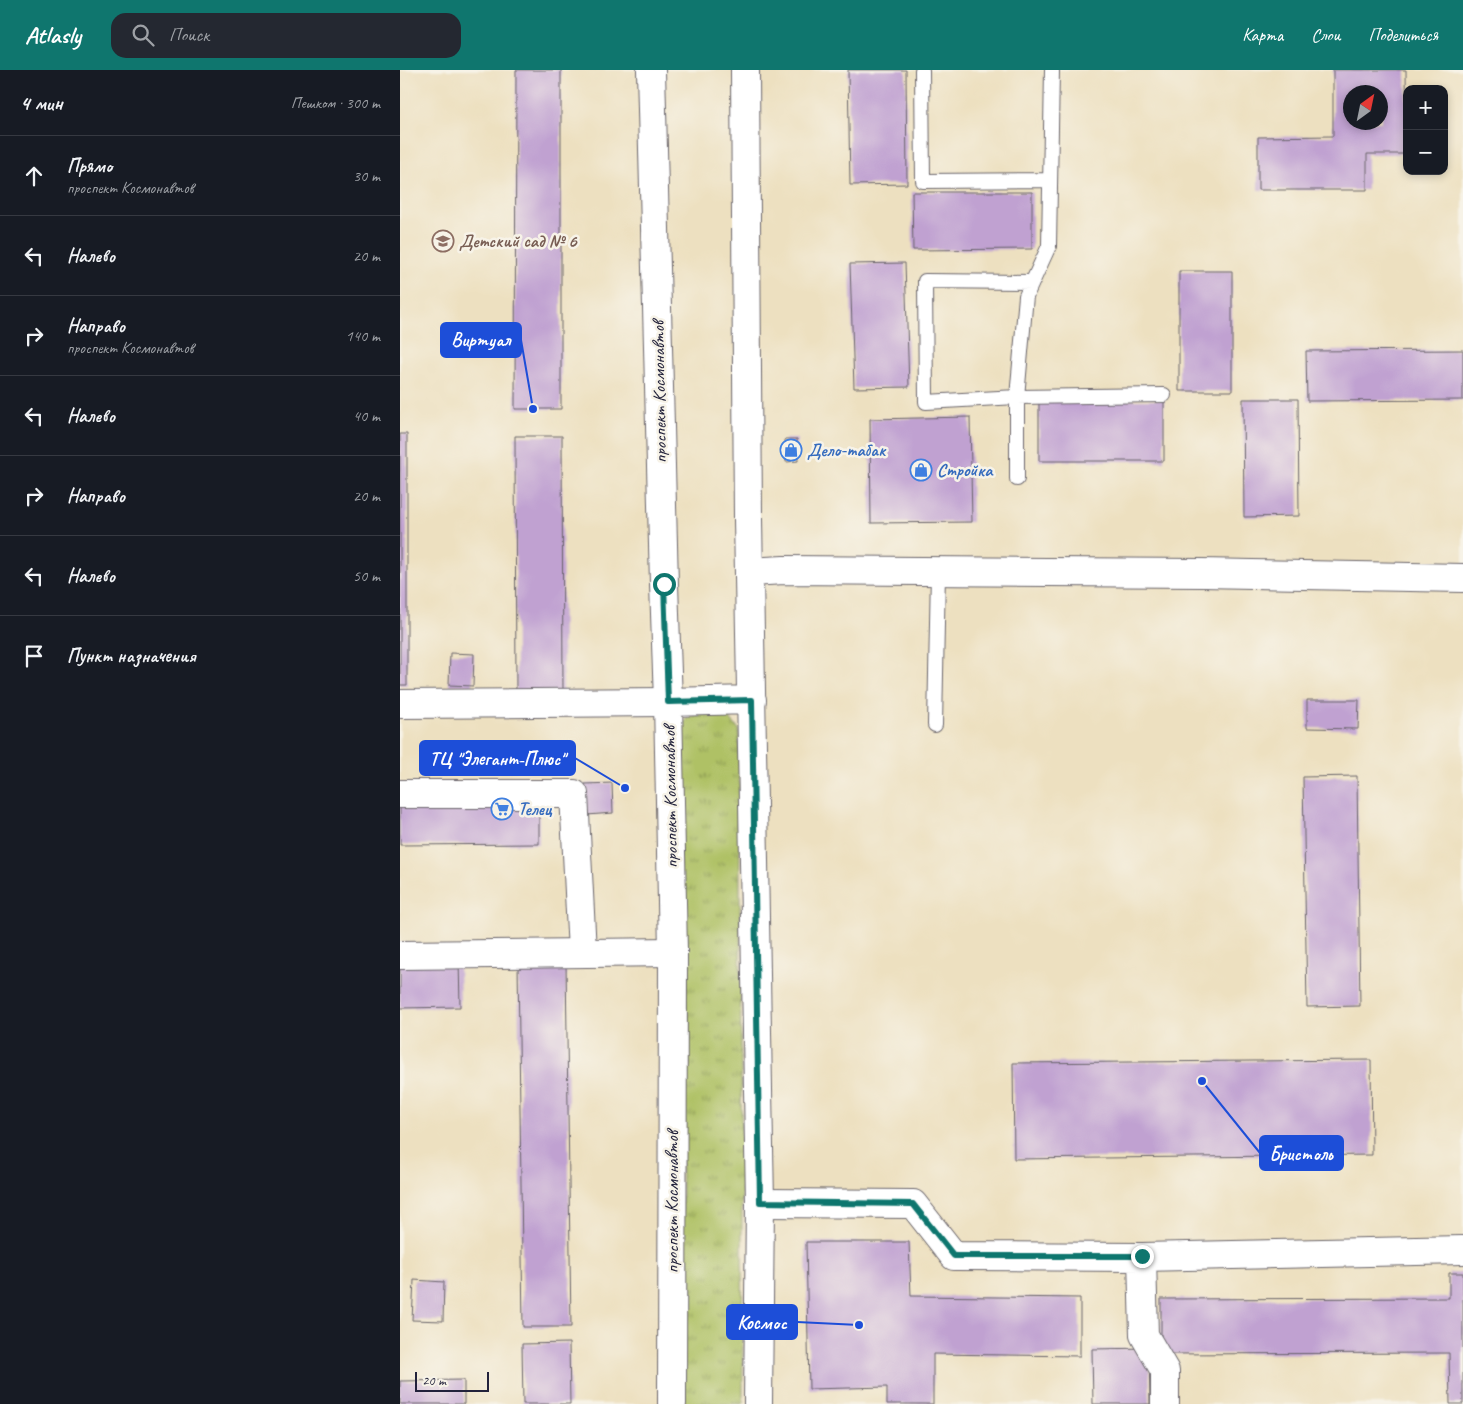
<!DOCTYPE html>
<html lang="ru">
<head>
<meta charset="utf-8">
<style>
	:root { --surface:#171b24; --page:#242831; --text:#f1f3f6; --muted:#9ea1a6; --line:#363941; --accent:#0f766e }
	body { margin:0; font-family:Caveat,sans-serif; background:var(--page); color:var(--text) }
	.controls { position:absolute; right:15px; top:15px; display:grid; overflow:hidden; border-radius:10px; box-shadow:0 2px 8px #0003 }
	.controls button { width:45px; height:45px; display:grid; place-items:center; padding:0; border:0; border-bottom:1px solid var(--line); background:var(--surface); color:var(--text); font:25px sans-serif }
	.compass { position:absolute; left:943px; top:15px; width:45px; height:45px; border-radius:50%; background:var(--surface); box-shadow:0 2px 8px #0003; rotate:33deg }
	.scale { position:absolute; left:15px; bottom:12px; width:74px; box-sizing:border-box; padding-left:5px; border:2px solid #22223b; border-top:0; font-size:14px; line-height:18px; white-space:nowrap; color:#22223b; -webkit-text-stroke:4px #f7f3e8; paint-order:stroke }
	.stop { position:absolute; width:15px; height:15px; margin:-11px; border:4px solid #0f766e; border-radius:50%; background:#fff }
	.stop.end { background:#0f766e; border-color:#fff; box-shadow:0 1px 5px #0008 }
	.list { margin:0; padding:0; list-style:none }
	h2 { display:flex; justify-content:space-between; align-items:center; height:65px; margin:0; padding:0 20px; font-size:21px }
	h2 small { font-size:16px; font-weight:400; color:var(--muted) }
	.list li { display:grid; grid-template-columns:32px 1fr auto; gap:15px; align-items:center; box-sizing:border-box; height:80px; padding:0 20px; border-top:1px solid var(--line) }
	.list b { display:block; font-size:19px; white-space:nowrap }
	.list p { margin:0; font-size:16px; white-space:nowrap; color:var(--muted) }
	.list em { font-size:16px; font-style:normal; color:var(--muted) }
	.icon { flex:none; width:28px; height:28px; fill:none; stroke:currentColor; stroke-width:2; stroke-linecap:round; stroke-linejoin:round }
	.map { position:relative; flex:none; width:1063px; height:1334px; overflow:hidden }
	header { display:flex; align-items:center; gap:30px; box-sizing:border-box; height:70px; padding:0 25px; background:var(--accent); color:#fff }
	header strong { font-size:24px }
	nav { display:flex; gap:28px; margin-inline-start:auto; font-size:18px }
	.search { width:350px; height:45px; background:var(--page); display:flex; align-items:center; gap:12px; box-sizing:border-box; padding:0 18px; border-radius:15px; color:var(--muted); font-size:19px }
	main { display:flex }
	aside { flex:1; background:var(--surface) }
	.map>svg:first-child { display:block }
	.grass { fill:url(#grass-tufts); stroke:#687250 }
	.building { fill:#c0a1d1; fill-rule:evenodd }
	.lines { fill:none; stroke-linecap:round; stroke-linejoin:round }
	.lane-casing { stroke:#69646a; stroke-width:16 }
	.street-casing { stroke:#69646a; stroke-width:30 }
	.secondary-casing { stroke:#69646a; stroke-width:30 }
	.lane { stroke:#fff; stroke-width:14 }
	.street { stroke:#fff; stroke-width:28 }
	.secondary { stroke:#fff; stroke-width:28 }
	.route { stroke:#0f766e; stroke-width:6 }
	.labels { text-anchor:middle; stroke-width:5; stroke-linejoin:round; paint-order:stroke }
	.education-label { font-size:18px; font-weight:bold; fill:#785e54; stroke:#f7f3e8; text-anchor:start }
	.street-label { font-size:18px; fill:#22223b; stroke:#f7f3e8 }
	.shop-label { font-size:18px; font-weight:bold; fill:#366cbe; stroke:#f7f3e8; text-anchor:start }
	.leader { fill:none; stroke:#1d4ed8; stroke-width:2 }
	.callout-dot { fill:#1d4ed8; stroke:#f7f3e8; stroke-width:2 }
	.callout { fill:#1d4ed8; stroke:#1d4ed8; stroke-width:2 }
	.callout-label { font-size:19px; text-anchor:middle; font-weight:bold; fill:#fff }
</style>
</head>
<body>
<header>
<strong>Atlasly</strong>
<div class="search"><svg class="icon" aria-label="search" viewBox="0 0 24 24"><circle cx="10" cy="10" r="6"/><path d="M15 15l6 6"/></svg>Поиск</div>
<nav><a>Карта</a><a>Слои</a><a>Поделиться</a></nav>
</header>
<main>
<aside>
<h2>4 мин<small>Пешком · 300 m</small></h2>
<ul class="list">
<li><svg class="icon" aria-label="ahead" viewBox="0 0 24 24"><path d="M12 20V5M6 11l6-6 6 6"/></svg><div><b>Прямо</b><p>проспект Космонавтов</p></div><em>30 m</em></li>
<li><svg class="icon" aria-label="left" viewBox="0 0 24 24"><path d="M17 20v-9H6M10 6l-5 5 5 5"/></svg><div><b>Налево</b></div><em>20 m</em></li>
<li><svg class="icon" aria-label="right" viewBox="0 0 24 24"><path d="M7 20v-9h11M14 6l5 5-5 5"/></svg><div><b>Направо</b><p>проспект Космонавтов</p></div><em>140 m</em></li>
<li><svg class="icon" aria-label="left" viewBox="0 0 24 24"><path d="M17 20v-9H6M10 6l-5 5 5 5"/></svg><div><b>Налево</b></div><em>40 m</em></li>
<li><svg class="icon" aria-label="right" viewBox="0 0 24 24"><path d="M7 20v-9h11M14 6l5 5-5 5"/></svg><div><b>Направо</b></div><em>20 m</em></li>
<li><svg class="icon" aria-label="left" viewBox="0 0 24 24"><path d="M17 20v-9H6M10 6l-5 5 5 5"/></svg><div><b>Налево</b></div><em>50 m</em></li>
<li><svg class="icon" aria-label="arrive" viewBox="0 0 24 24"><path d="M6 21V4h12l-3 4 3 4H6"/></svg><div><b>Пункт назначения</b></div></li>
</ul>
</aside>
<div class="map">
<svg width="1063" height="1334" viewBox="0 0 1063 1334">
	<defs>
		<pattern id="grass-tufts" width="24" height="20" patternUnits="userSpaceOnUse" patternTransform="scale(1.25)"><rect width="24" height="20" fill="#afc165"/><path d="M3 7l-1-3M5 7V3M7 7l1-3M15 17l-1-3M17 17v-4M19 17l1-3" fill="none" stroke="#8e9c54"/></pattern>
	</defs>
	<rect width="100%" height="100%" fill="#f7f3e8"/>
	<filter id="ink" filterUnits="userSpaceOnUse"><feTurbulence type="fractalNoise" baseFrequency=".02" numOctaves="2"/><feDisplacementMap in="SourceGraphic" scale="10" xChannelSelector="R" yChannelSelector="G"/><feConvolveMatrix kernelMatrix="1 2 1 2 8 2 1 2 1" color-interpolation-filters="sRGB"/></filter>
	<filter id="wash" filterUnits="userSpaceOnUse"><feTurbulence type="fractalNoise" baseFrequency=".0096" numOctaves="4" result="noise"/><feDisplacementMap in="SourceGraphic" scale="20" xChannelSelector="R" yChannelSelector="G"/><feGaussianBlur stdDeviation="1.12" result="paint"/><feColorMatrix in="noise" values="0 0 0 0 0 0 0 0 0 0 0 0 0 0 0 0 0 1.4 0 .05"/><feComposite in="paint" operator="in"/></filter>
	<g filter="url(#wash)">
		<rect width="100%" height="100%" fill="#ede0c0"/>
		<path class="grass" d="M306,642L327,646L339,659L343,1334H283L279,660L287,648Z"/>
		<g id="blocks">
			<path class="building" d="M116,0H161V339H115Z
				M448,0H506L507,114L450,115Z
				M933,0H1006L1007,84H967V120H858V67L933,66ZM951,22H981V52H951Z
				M512,122H632V179L513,180Z
				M505,193L509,317L454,318L450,194Z
				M779,201H832V321H779Z
				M1063,280V330L907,331L906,281Z
				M843,329H898L899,446L844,447Z
				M639,330H764V391H639Z
				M570,347L572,452L471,453L470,349Z
				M0,364H7V615H0Z
				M115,366H162L163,626H116Z
				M385,369H397L398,391L386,392Z
				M50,583L74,584L73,616L49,615Z
				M907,630H959L958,659L907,658Z
				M957,706L960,936L907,937L903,707Z
				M212,713L213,743L187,745L185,714Z
				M139,732V774L0,775V733Z
				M59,890L60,937L0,938V892Z
				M166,893L171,1257H123L118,894Z
				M971,990L972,1085L614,1089L613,993Z
				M406,1172H509L511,1226L680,1228V1286L533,1284V1334H487V1317L409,1319Z
				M1049,1203H1063V1334H1050L1049,1283L761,1284V1229L1049,1228Z
				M14,1210L44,1212L43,1251L12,1250Z
				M169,1273L170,1334H123L122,1274Z
				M749,1278L750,1334H693L692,1279Z
				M64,1310V1334H0V1311Z"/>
		</g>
	</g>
	<g filter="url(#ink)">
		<use href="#blocks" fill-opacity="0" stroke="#69646a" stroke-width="1"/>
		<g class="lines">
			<g class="lane-casing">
				<path id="lane" d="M522,0L523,111L650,110
					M632,212L525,211L526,332L617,327L764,325
					M617,409V327L626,226L649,176L652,0
					M535,655L538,502"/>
			</g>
			<g class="street-casing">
				<path id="street" d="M0,634L268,632
					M0,724H174L182,882
					M0,885L273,882
					M360,1133L513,1134L554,1186L742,1187L1063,1180
					M742,1187L744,1265L765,1301V1334"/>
			</g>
			<g class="secondary-casing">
				<path id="secondary" d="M251,0L264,514L268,632L273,882L272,1334
					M345,0L348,449L360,1133L358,1334
					M350,502L384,500L801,503L1063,508
					M268,632L352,630"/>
			</g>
			<use href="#lane" class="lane"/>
			<use href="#street" class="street"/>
			<use href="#secondary" class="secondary"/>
		</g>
	</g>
	<g class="lines" filter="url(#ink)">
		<path class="route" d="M264,514L268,632L352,630L360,1132L513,1134L554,1186H742"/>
	</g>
	<defs>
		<g id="school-ring" transform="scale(1.125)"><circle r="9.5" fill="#f7f3e8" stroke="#8d6e63" stroke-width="1.5"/><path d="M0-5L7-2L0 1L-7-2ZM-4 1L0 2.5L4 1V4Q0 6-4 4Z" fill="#8d6e63"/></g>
		<g id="shop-ring" transform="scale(1.125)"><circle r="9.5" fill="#f7f3e8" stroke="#3f7fe0" stroke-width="1.5"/><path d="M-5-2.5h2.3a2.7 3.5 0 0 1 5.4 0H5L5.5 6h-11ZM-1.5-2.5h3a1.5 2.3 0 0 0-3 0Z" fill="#3f7fe0"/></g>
		<g id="supermarket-ring" transform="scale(1.125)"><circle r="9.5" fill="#f7f3e8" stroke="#3f7fe0" stroke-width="1.5"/><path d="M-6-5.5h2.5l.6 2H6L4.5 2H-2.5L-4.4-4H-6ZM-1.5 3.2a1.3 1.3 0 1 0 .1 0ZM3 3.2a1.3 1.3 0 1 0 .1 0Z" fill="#3f7fe0"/></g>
	</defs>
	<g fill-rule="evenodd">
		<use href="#school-ring" x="43" y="171"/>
		<use href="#shop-ring" x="391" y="380"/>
		<use href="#shop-ring" x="521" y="400"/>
		<use href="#supermarket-ring" x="102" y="739"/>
	</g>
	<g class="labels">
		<g class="education-label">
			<text x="59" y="177">Детский сад № 6</text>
		</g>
		<g class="street-label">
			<text transform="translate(259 322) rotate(-91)" y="6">проспект Космонавтов</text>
			<text transform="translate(270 727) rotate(-91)" y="6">проспект Космонавтов</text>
			<text transform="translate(272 1132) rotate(-90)" y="6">проспект Космонавтов</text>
		</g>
		<g class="shop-label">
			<text x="407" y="386">Дело-табак</text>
			<text x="537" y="406">Стройка</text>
			<text x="118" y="745">Телец</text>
		</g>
	</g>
	<path class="leader" d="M133 339L121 270M225 718L175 688M802 1011L860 1083M459 1255L397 1252"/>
	<g class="callout-dot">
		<circle cx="133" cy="339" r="5"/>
		<circle cx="225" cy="718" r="5"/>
		<circle cx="802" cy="1011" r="5"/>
		<circle cx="459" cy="1255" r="5"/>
	</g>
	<g class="callout">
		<rect x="41" y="253" width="80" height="34" rx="5"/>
		<rect x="20" y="671" width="155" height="34" rx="5"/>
		<rect x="860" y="1066" width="83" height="34" rx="5"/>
		<rect x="327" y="1235" width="70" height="34" rx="5"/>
	</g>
	<g class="callout-label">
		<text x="81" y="276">Виртуал</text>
		<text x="97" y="695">ТЦ "Элегант-Плюс"</text>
		<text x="901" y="1090">Бристоль</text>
		<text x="362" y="1259">Космос</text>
	</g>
</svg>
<div class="controls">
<button>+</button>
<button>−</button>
</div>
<svg class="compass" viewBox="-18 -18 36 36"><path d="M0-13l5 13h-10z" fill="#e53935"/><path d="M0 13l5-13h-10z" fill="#9ea1a6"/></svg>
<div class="scale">20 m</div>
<div class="stop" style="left:264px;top:514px"></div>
<div class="stop end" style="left:742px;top:1186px"></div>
</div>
</main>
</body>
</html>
